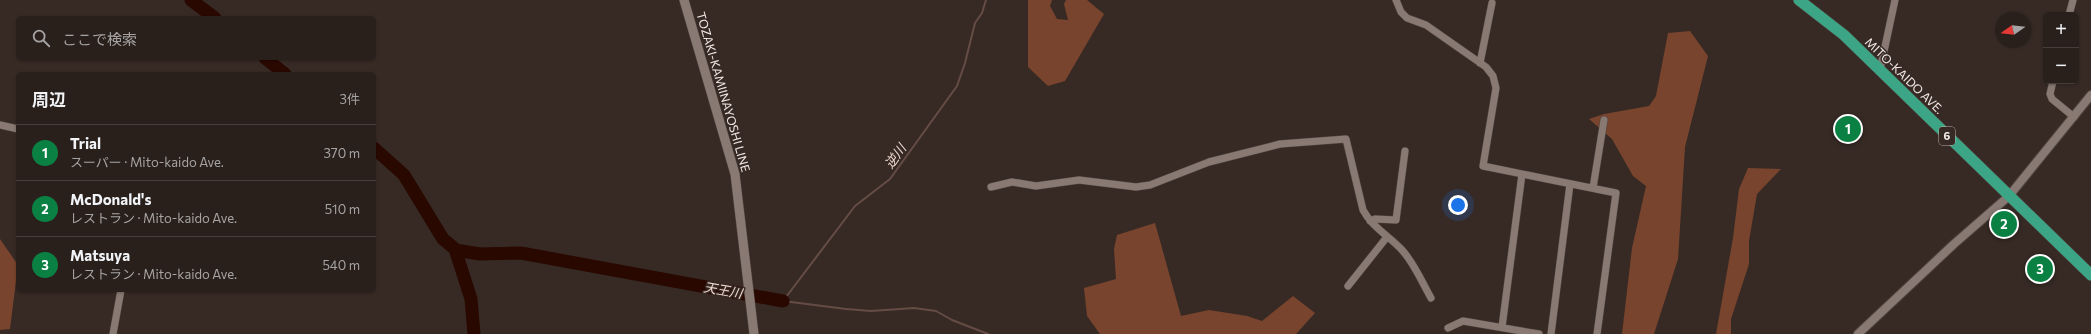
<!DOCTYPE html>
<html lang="ja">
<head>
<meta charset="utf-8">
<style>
	:root { --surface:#29201c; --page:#352d29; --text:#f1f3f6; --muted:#a5a3a3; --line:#453e3b; --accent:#0b8043 }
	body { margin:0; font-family:Commissioner,"Noto Sans JP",sans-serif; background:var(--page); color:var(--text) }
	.controls { position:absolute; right:12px; top:12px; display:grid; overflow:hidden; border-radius:6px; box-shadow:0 1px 3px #0004 }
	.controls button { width:36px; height:36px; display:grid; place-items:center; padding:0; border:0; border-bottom:1px solid var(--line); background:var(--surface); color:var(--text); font:20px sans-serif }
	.compass { position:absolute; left:1995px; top:12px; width:36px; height:36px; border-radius:50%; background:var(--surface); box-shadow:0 1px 3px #0004; rotate:256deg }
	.you { position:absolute; left:1458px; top:205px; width:14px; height:14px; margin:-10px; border:3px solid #fff; border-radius:50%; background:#1a73e8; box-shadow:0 0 0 6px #1a73e833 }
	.badge { display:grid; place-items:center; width:26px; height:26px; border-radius:50%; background:var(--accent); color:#fff; font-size:13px; font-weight:700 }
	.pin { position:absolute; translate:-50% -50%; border:2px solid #fff; box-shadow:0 1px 4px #0006 }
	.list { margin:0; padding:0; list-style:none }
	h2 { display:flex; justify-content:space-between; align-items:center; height:52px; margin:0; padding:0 16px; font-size:17px }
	h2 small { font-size:13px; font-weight:400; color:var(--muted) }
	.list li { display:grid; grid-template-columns:26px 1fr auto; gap:12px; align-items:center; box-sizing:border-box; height:56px; padding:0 16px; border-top:1px solid var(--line) }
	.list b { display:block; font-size:15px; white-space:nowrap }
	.list p { margin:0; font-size:13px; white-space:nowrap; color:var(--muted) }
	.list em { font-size:13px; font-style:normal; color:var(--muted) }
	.icon { flex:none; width:22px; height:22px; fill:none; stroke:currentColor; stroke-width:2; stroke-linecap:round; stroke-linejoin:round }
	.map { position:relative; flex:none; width:2091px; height:334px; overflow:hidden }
	.search { position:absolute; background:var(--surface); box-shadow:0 1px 3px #0004; left:16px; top:16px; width:360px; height:44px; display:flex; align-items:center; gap:10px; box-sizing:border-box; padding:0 14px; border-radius:6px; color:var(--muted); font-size:15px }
	.panel { position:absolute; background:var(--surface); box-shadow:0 1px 3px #0004; left:16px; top:72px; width:360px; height:220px; border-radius:6px }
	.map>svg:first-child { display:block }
	.green { fill:#79442d }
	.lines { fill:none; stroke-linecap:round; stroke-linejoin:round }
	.stream { stroke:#654c45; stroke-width:2 }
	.river { stroke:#290800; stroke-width:13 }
	.minor-casing { stroke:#514642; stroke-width:8 }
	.tertiary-casing { stroke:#514642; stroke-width:10 }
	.secondary-casing { stroke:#514642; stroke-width:10 }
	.trunk-casing { stroke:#514642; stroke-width:12 }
	.minor { stroke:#887972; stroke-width:7 }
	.tertiary { stroke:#887972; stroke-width:8 }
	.secondary { stroke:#887972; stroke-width:9 }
	.trunk { stroke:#3ca586; stroke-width:11 }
	.labels { text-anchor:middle; stroke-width:3; stroke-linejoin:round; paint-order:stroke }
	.shield { fill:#372a25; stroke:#bab0ab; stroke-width:1 }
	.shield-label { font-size:11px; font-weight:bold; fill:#f2e9e5 }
	.street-label { font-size:12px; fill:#f2e9e5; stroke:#372a25 }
	.water-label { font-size:13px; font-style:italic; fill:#f0dbd2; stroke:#372a25 }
</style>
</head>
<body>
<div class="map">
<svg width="2091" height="334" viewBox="0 0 2091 334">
	<rect width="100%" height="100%" fill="#372a25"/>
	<path class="green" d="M1028,0H1052L1050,6L1057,19L1068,20L1064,4L1066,0H1087L1104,14L1065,81L1048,86L1028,67Z
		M1690,31L1708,56L1685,147L1678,259L1654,334H1622L1632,248L1646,186L1633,176L1612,139L1589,119L1604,114L1649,106L1656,96L1668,33Z
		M1748,168L1781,169L1757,194L1749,241V264L1731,319V334H1716L1733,238L1739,189Z
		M1155,223L1181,316L1209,310L1247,316L1262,321L1293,296L1315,313L1296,334H1100L1087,316L1084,288L1116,279L1114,249L1117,235Z
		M0,239L18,265L10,329L0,330Z"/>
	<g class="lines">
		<path class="stream" d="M986,0L982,13L975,23L965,63L957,86L890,179L855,206L783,301L846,309L871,311L914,308L936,311L952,320L988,334"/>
		<path class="river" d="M191,0L215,18
			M265,58L285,74
			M374,148L404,175L443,239L455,249L471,299L474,334
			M455,250L480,254L521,253L783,301"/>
		<g class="minor-casing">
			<path id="minor" d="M1396,0L1401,12L1407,18L1426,25L1486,67L1493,76L1496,88L1483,166L1616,193L1597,334
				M2069,15L2073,0
				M1480,63L1492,3
				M1880,70L1895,0
				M2053,81L2050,94L2052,99L2074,117
				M0,125L18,129
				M991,187L1012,182L1036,186L1079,180L1136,187L1150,185L1209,162L1280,144L1346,139L1363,210C1372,227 1389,236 1402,250C1414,263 1422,282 1431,298
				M1593,188L1604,120
				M1370,221L1375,219L1396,220L1405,151
				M1348,286L1387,237
				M1502,327L1522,174
				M1448,328L1463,321L1539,334
				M113,334L121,290
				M1551,334L1570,184"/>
		</g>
		<g class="tertiary-casing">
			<path id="tertiary" d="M1858,334L1954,244L2009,196L2091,95"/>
		</g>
		<g class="secondary-casing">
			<path id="secondary" d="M684,0L735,174L754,334"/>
		</g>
		<g class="trunk-casing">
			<path id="trunk" d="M1799,0L1844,35L1880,70L2091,275"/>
		</g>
		<use href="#minor" class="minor"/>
		<use href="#tertiary" class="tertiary"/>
		<use href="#secondary" class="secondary"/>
		<use href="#trunk" class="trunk"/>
	</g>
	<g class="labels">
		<rect class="shield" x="1939" y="127" width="16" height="18" rx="3"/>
		<g class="shield-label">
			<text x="1947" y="140">6</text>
		</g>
		<g class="street-label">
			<text transform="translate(1904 76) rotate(44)" y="4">MITO-KAIDO AVE.</text>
			<text transform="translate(723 92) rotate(74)" y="4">TOZAKI-KAMIINAYOSHI LINE</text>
		</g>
		<g class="water-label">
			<text transform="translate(895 156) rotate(-54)" y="5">逆川</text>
			<text transform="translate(723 290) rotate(10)" y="5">天王川</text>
		</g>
	</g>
</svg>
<div class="controls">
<button>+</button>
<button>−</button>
</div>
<svg class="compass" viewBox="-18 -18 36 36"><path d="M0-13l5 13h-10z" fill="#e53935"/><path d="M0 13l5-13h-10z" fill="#a5a3a3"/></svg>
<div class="you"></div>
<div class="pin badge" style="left:1848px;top:129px">1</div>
<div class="pin badge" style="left:2004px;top:224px">2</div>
<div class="pin badge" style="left:2040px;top:269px">3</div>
<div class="search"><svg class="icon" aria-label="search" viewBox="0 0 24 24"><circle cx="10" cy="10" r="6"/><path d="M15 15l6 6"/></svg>ここで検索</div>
<section class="panel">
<h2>周辺<small>3件</small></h2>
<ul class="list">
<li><span class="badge">1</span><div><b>Trial</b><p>スーパー · Mito-kaido Ave.</p></div><em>370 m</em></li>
<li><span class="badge">2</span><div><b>McDonald's</b><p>レストラン · Mito-kaido Ave.</p></div><em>510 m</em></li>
<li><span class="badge">3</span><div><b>Matsuya</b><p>レストラン · Mito-kaido Ave.</p></div><em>540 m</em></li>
</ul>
</section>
</div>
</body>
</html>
